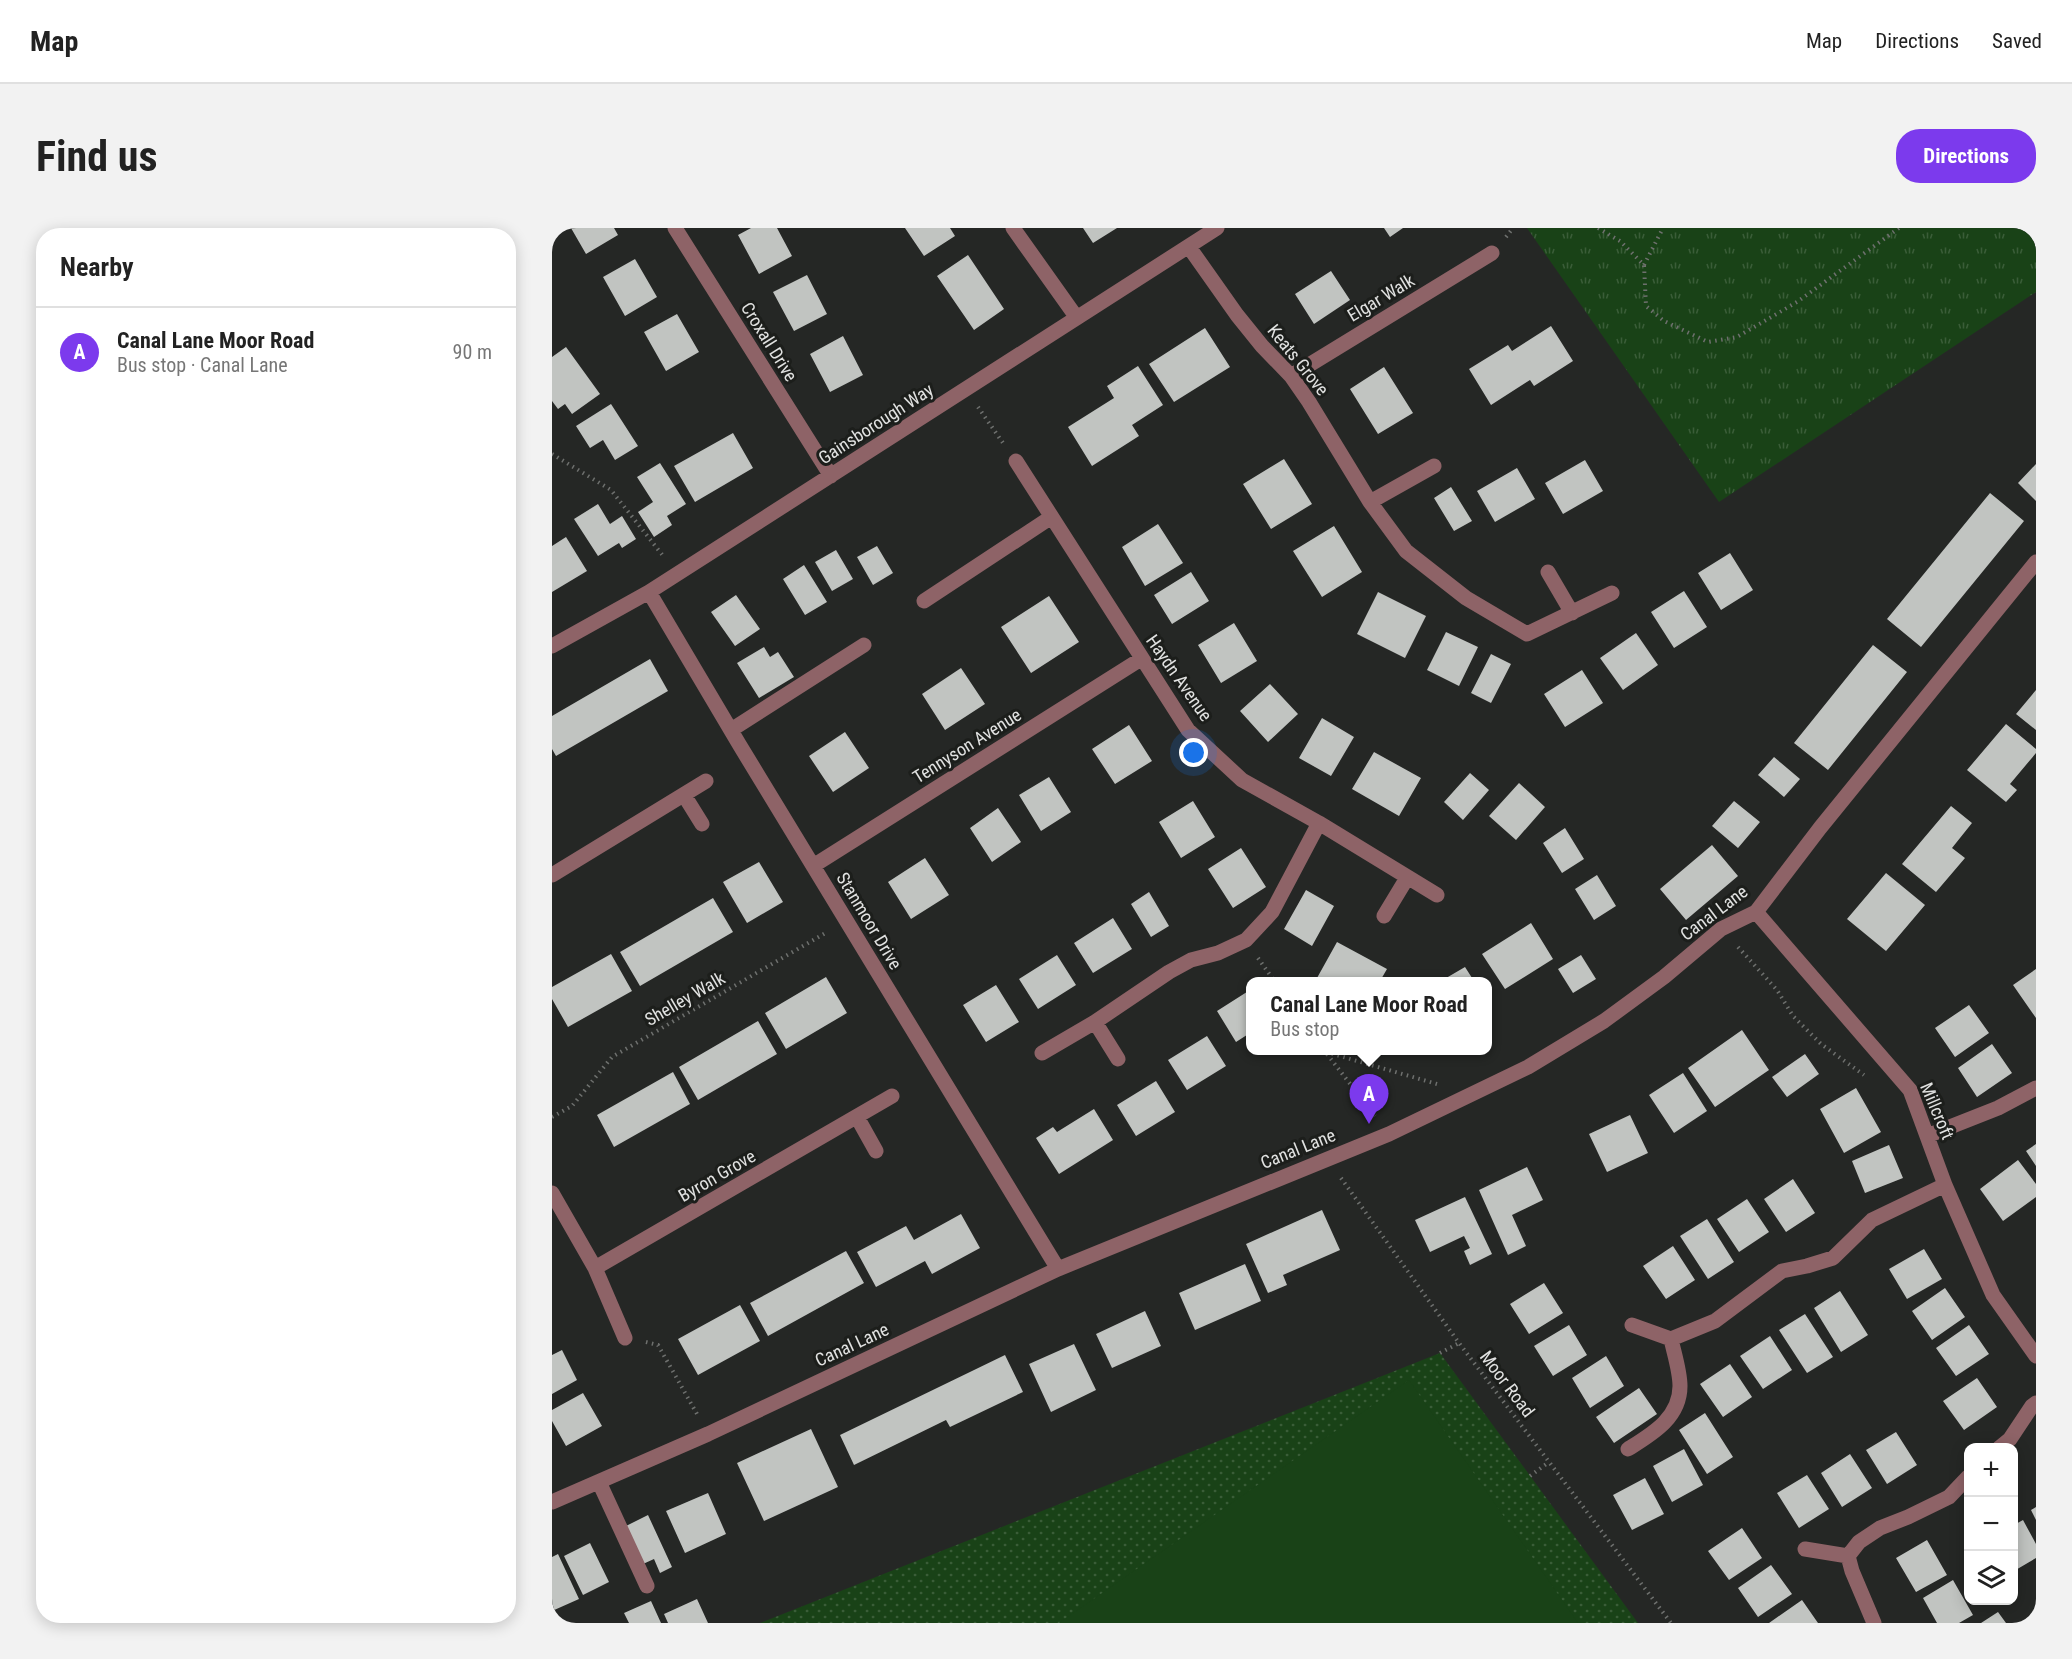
<!DOCTYPE html>
<html lang="en">
<head>
<meta charset="utf-8">
<style>
	:root { --surface:#fff; --page:#f2f2f2; --text:#222; --muted:#767676; --line:#e0e0e0; --accent:#7c3aed }
	body { margin:0; font-family:"Roboto Condensed",sans-serif; background:var(--page); color:var(--text) }
	.controls { position:absolute; right:18px; bottom:18px; display:grid; overflow:hidden; border-radius:12px; box-shadow:0 3px 15px #0003 }
	.controls button { width:54px; height:54px; display:grid; place-items:center; padding:0; border:0; border-bottom:2px solid var(--line); background:var(--surface); color:var(--text); font:30px sans-serif }
	.you { position:absolute; left:642px; top:525px; width:21px; height:21px; margin:-15px; border:4px solid #fff; border-radius:50%; background:#1a73e8; box-shadow:0 0 0 9px #1a73e833 }
	.badge { display:grid; place-items:center; width:39px; height:39px; border-radius:50%; background:var(--accent); color:#fff; font-size:20px; font-weight:700 }
	.pin { position:absolute; translate:-50% -50px; filter:drop-shadow(0 2px 3px #0008) }
	.pin::after { content:''; position:absolute; top:32px; width:21px; height:18px; background:inherit; clip-path:polygon(0 0,100% 0,50% 100%) }
	.popup { position:absolute; left:694px; top:749px; width:246px; height:78px; box-sizing:border-box; display:grid; place-content:center; border-radius:12px; background:var(--surface); filter:drop-shadow(0 2px 4px #0005); font-size:20px; white-space:nowrap; color:var(--muted) }
	.popup b { font-size:22px; color:var(--text) }
	.popup::after { content:''; position:absolute; left:50%; top:100%; margin-left:-12px; border:12px solid transparent; border-top-color:var(--surface) }
	.list { margin:0; padding:0; list-style:none }
	h2 { display:flex; justify-content:space-between; align-items:center; height:78px; margin:0; padding:0 24px; font-size:26px }
	h2 small { font-size:20px; font-weight:400; color:var(--muted) }
	.list li { display:grid; grid-template-columns:39px 1fr auto; gap:18px; align-items:center; box-sizing:border-box; height:90px; padding:0 24px; border-top:2px solid var(--line) }
	.list b { display:block; font-size:22px; white-space:nowrap }
	.list p { margin:0; font-size:20px; white-space:nowrap; color:var(--muted) }
	.list em { font-size:20px; font-style:normal; color:var(--muted) }
	.icon { flex:none; width:33px; height:33px; fill:none; stroke:currentColor; stroke-width:2; stroke-linecap:round; stroke-linejoin:round }
	.map { position:relative; flex:none; width:1484px; height:1395px; overflow:hidden; border-radius:24px }
	header { display:flex; align-items:center; gap:36px; box-sizing:border-box; height:84px; padding:0 30px; background:var(--surface); border-bottom:2px solid var(--line) }
	header strong { font-size:28px }
	nav { display:flex; gap:33px; margin-inline-start:auto; font-size:21px }
	.intro { display:flex; align-items:center; justify-content:space-between; box-sizing:border-box; height:144px; padding:0 36px }
	h1 { margin:0; font-size:42px }
	.button { padding:15px 27px; border-radius:24px; background:var(--accent); color:#fff; font-size:21px; font-weight:700 }
	main { display:flex; gap:36px; padding:0 36px }
	aside { flex:1; background:var(--surface); border-radius:24px; box-shadow:0 3px 15px #0003 }
	.map>svg:first-child { display:block }
	.grass { fill:url(#grass-tufts) }
	.park { fill:url(#park-dots) }
	.pitch { fill:#194217 }
	.building { fill:#c1c4c1 }
	.lines { fill:none; stroke-linecap:round; stroke-linejoin:round }
	.path { stroke:#6e706e; stroke-width:4; stroke-dasharray:1.5 4.5; stroke-linecap:butt }
	.minor { stroke:#8e6367; stroke-width:15 }
	.labels { text-anchor:middle; stroke-width:6; stroke-linejoin:round; paint-order:stroke }
	.street-label { font-size:18px; fill:#e1e2e1; stroke:#1c1e1b }
</style>
</head>
<body>
<header>
<strong>Map</strong>
<nav><a>Map</a><a>Directions</a><a>Saved</a></nav>
</header>
<div class="intro"><h1>Find us</h1><a class="button">Directions</a></div>
<main>
<aside>
<h2>Nearby<small></small></h2>
<ul class="list">
<li><span class="badge">A</span><div><b>Canal Lane Moor Road</b><p>Bus stop · Canal Lane</p></div><em>90 m</em></li>
</ul>
</aside>
<div class="map">
<svg width="1484" height="1395" viewBox="0 0 1484 1395">
	<defs>
		<pattern id="grass-tufts" width="24" height="20" patternUnits="userSpaceOnUse" patternTransform="scale(1.5)"><rect width="24" height="20" fill="#194217"/><path d="M3 7l-1-3M5 7V3M7 7l1-3M15 17l-1-3M17 17v-4M19 17l1-3" fill="none" stroke="#3a5d38"/></pattern>
		<pattern id="park-dots" width="8" height="8" patternUnits="userSpaceOnUse" patternTransform="scale(1.5)"><rect width="8" height="8" fill="#194217"/><path d="M2 2h.1M6 6h.1" fill="none" stroke="#3a5d38" stroke-width="1.8" stroke-linecap="round"/></pattern>
	</defs>
	<rect width="100%" height="100%" fill="#252725"/>
	<path class="grass" d="M975,0H1484V64L1167,274Z"/>
	<path class="park" d="M888,1125L1086,1395H208Z"/>
	<path class="pitch" d="M857,1152L1026,1395H507Z"/>
	<path class="building" d="M19,0H62L66,7L34,26Z
		M199,0H225L240,28L207,46L186,7Z
		M353,0H398L403,8L372,28Z
		M531,0H565L541,15Z
		M832,0H851L838,9Z
		M416,27L452,81L422,102L385,48Z
		M83,31L105,69L73,88L51,49Z
		M779,43L798,72L762,96L743,66Z
		M255,47L275,86L242,103L221,64Z
		M125,86L147,124L114,143L92,104Z
		M999,98L1021,133L982,158L978,152L939,177L917,141L956,117L960,123Z
		M653,100L678,139L622,174L597,136Z
		M291,108L311,147L278,164L258,126Z
		M14,119L48,166L20,186L13,176L6,181L0,173V129Z
		M586,138L611,177L580,197L587,208L540,238L516,199L562,170L555,158Z
		M832,139L861,185L826,206L798,161Z
		M59,176L86,218L63,232L51,212L38,220L24,198Z
		M181,205L201,240L143,274L122,238Z
		M732,231L760,276L719,301L691,256Z
		M1033,232L1051,263L1011,286L993,255Z
		M108,235L134,276L115,288L120,297L102,309L86,284L101,274L85,249Z
		M1484,236V273L1466,255Z
		M965,240L983,271L943,294L925,263Z
		M899,259L920,293L902,303L882,270Z
		M1438,265L1472,293L1369,419L1335,391Z
		M46,276L58,296L70,288L84,311L70,320L67,315L46,328L22,291Z
		M606,296L631,335L593,358L570,319Z
		M782,298L810,344L770,369L741,323Z
		M14,309L35,343L0,364V318Z
		M325,318L341,345L321,357L305,329Z
		M284,322L301,351L280,363L263,334Z
		M1178,325L1201,362L1169,382L1146,345Z
		M252,337L275,374L253,387L231,351Z
		M639,344L657,373L620,396L602,367Z
		M1132,363L1155,399L1122,420L1099,384Z
		M826,364L874,388L853,430L805,406Z
		M184,367L208,401L183,418L159,384Z
		M497,368L527,414L479,445L449,399Z
		M682,395L705,433L669,455L646,417Z
		M894,404L926,419L907,458L875,442Z
		M1084,405L1106,437L1071,462L1048,430Z
		M1321,417L1355,444L1276,542L1242,515Z
		M212,419L218,429L226,424L242,449L207,470L185,435Z
		M939,426L959,436L939,475L919,465Z
		M98,431L116,463L4,528L0,521V488Z
		M409,440L433,476L393,502L370,466Z
		M1030,442L1051,475L1013,499L992,466Z
		M718,456L746,486L716,514L688,483Z
		M1484,462V502L1464,486Z
		M770,490L802,509L779,548L747,530Z
		M1454,496L1484,521V525L1458,556L1465,562L1454,574L1415,542Z
		M577,497L600,533L563,556L540,521Z
		M293,504L317,540L281,564L257,528Z
		M822,524L869,550L847,588L800,561Z
		M1222,529L1248,551L1232,569L1206,547Z
		M918,545L937,562L911,592L892,574Z
		M497,549L519,584L489,603L467,567Z
		M967,555L993,579L964,612L937,588Z
		M641,573L663,609L629,630L607,594Z
		M1182,573L1208,594L1186,620L1160,598Z
		M1399,578L1420,595L1400,620L1413,630L1384,664L1350,636Z
		M446,580L469,614L440,634L418,600Z
		M1013,600L1032,631L1010,645L991,615Z
		M1160,617L1186,648L1134,692L1108,661Z
		M689,620L714,659L681,680L656,641Z
		M373,630L397,667L359,691L336,654Z
		M207,634L231,674L195,695L171,654Z
		M1334,645L1373,677L1334,723L1295,691Z
		M1045,647L1064,678L1042,692L1023,661Z
		M754,662L782,678L760,718L732,701Z
		M597,664L617,698L599,709L579,676Z
		M161,670L181,704L88,758L68,724Z
		M561,690L580,721L541,745L522,715Z
		M979,695L1001,731L953,761L930,726Z
		M785,714L835,741L828,753H771L765,750Z
		M59,726L80,763L16,799L0,771V759Z
		M505,727L524,757L486,781L467,751Z
		M1029,727L1044,751L1021,765L1006,741Z
		M913,739L922,753H889Z
		M1484,741V790L1461,757Z
		M274,749L295,785L234,821L213,785Z
		M444,757L467,794L434,814L411,777Z
		M698,762V805L684,814L665,783Z
		M1417,777L1437,805L1403,829L1383,800Z
		M206,793L225,826L146,872L127,839Z
		M1190,802L1217,842L1163,879L1136,840Z
		M655,808L674,838L635,862L616,832Z
		M1440,816L1460,845L1425,869L1406,840Z
		M1253,826L1267,846L1235,869L1220,849Z
		M121,844L138,876L62,919L45,887Z
		M1131,845L1155,883L1122,905L1097,867Z
		M604,853L623,884L584,908L565,877Z
		M1304,860L1329,904L1292,925L1268,881Z
		M542,881L561,912L507,946L484,910L501,899L505,904Z
		M1078,887L1096,925L1055,944L1037,906Z
		M1484,916V938L1474,923Z
		M1337,917L1351,950L1313,965L1300,933Z
		M1466,932L1484,956V969L1451,993L1428,961Z
		M975,939L991,972L960,987L974,1018L956,1027L927,962Z
		M1241,951L1263,985L1234,1004L1212,971Z
		M913,969L940,1026L918,1037L912,1023L918,1020L912,1008L878,1024L863,992Z
		M1195,971L1217,1004L1187,1024L1165,991Z
		M770,982L788,1022L731,1047L735,1057L716,1065L694,1016Z
		M409,986L428,1020L380,1046L373,1033L324,1059L305,1024L354,998L362,1012Z
		M1155,991L1182,1034L1156,1051L1128,1008Z
		M1121,1018L1143,1052L1114,1071L1091,1038Z
		M1372,1021L1390,1051L1355,1071L1337,1041Z
		M294,1023L312,1055L216,1108L198,1075Z
		M693,1036L709,1073L643,1102L627,1065Z
		M992,1055L1011,1085L977,1106L958,1076Z
		M1393,1060L1413,1089L1380,1112L1360,1083Z
		M1288,1063L1316,1107L1289,1124L1262,1080Z
		M188,1077L208,1113L146,1147L126,1111Z
		M593,1083L609,1118L560,1140L544,1106Z
		M1253,1086L1281,1129L1255,1145L1227,1102Z
		M1017,1097L1035,1127L1001,1148L982,1118Z
		M1417,1097L1437,1126L1404,1148L1384,1120Z
		M1218,1108L1240,1142L1211,1161L1188,1128Z
		M522,1116L544,1162L499,1184L477,1136Z
		M10,1122L25,1152L0,1166V1127Z
		M453,1127L471,1164L398,1199L394,1192L302,1237L288,1207Z
		M1054,1128L1072,1158L1038,1180L1020,1150Z
		M1178,1136L1200,1169L1171,1189L1148,1156Z
		M1425,1150L1445,1179L1412,1202L1391,1173Z
		M1087,1160L1105,1186L1062,1215L1044,1189Z
		M31,1165L50,1198L14,1218L0,1193V1182Z
		M1153,1185L1181,1229L1155,1246L1127,1202Z
		M259,1201L286,1259L212,1293L185,1235Z
		M1344,1204L1365,1237L1335,1256L1314,1222Z
		M1132,1221L1151,1257L1120,1274L1101,1238Z
		M1298,1226L1320,1260L1290,1279L1269,1245Z
		M1255,1247L1277,1281L1247,1300L1225,1265Z
		M1093,1250L1112,1286L1080,1302L1061,1267Z
		M156,1265L174,1306L133,1325L114,1283Z
		M1484,1279V1292L1479,1282Z
		M96,1287L120,1339L108,1345L102,1331L91,1336L74,1298Z
		M1471,1292L1484,1316V1330L1462,1343V1297Z
		M1190,1300L1210,1330L1177,1352L1156,1323Z
		M1375,1312L1395,1347L1364,1364L1344,1330Z
		M38,1315L57,1354L31,1367L12,1328Z
		M6,1326L27,1371L0,1383V1329Z
		M1219,1337L1240,1366L1206,1389L1186,1360Z
		M1401,1352L1421,1387L1407,1395H1385L1371,1370Z
		M145,1371L156,1395H116L112,1386Z
		M1250,1372L1266,1395H1217Z
		M99,1373L109,1395H77L72,1385Z
		M1446,1384L1454,1395H1429Z"/>
	<g class="lines">
		<path class="path" d="M1046,0L1068,13L1092,37L1094,78L1112,93L1156,114L1185,109L1245,74L1347,0
			M954,9L961,0
			M1092,37L1111,0
			M426,179L451,215
			M0,226L59,262L112,329
			M1186,719L1225,762L1241,788L1269,816L1312,847
			M706,730L723,754
			M774,824L885,856
			M775,826L823,888
			M0,889L20,878L60,829L275,704
			M789,950L907,1115L1119,1395
			M94,1114L106,1117L145,1186
			M888,1125L907,1115
			M978,1248L997,1234"/>
		<path class="minor" d="M123,0L279,248
			M461,0L525,90
			M637,19L685,87L710,118L739,148L757,174L818,274L854,323L914,370L975,406L1060,365
			M739,148L940,25
			M464,233L636,502L690,552L767,595L885,667
			M818,274L882,238
			M996,344L1020,385
			M97,364L187,516L506,1041
			M372,373L498,290
			M0,418L97,364L665,0
			M179,502L312,417
			M132,567L150,596
			M261,638L589,431
			M0,647L154,553
			M1204,684L1358,862L1393,957L1441,1067L1484,1128
			M832,688L855,650
			M543,794L566,831
			M490,825L543,794L617,744L639,732L666,725L694,712L720,684L767,595
			M305,889L324,923
			M1375,908L1446,880L1484,860
			M0,965L43,1040L73,1110
			M43,1040L340,868
			M1080,1097L1119,1111
			M1447,1220L1458,1211L1480,1178L1484,1175
			M1076,1221C1100,1206 1128,1190 1128,1158C1128,1143 1122,1125 1119,1111L1163,1093L1230,1043L1255,1038L1281,1030L1320,992L1393,957
			M47,1254L95,1358
			M0,1274L156,1206L506,1041L837,906L976,839L1052,793L1112,749L1169,701L1204,684L1268,600L1484,334
			M1253,1321L1296,1328
			M1322,1395L1300,1343L1296,1328L1307,1314L1328,1300L1356,1289L1397,1269L1416,1249"/>
	</g>
	<g class="labels">
		<g class="street-label">
			<text transform="translate(829 70) rotate(-31)" y="6">Elgar Walk</text>
			<text transform="translate(217 114) rotate(58)" y="6">Croxall Drive</text>
			<text transform="translate(746 132) rotate(51)" y="6">Keats Grove</text>
			<text transform="translate(324 196) rotate(-33)" y="6">Gainsborough Way</text>
			<text transform="translate(627 450) rotate(55)" y="6">Haydn Avenue</text>
			<text transform="translate(415 518) rotate(-32)" y="6">Tennyson Avenue</text>
			<text transform="translate(1162 685) rotate(-37)" y="6">Canal Lane</text>
			<text transform="translate(317 693) rotate(59)" y="6">Stanmoor Drive</text>
			<text transform="translate(133 771) rotate(-30)" y="6">Shelley Walk</text>
			<text transform="translate(1385 883) rotate(67)" y="6">Millcroft</text>
			<text transform="translate(746 921) rotate(-22)" y="6">Canal Lane</text>
			<text transform="translate(165 948) rotate(-30)" y="6">Byron Grove</text>
			<text transform="translate(300 1117) rotate(-25)" y="6">Canal Lane</text>
			<text transform="translate(955 1156) rotate(53)" y="6">Moor Road</text>
		</g>
	</g>
</svg>
<div class="controls">
<button>+</button>
<button>−</button>
<button><svg class="icon" aria-label="layers" viewBox="0 0 24 24"><path d="M12 4l9 5-9 5-9-5zM3 14l9 5 9-5"/></svg></button>
</div>
<div class="you"></div>
<div class="pin badge" style="left:817px;top:896px">A</div>
<div class="popup"><b>Canal Lane Moor Road</b>Bus stop</div>
</div>
</main>
</body>
</html>
